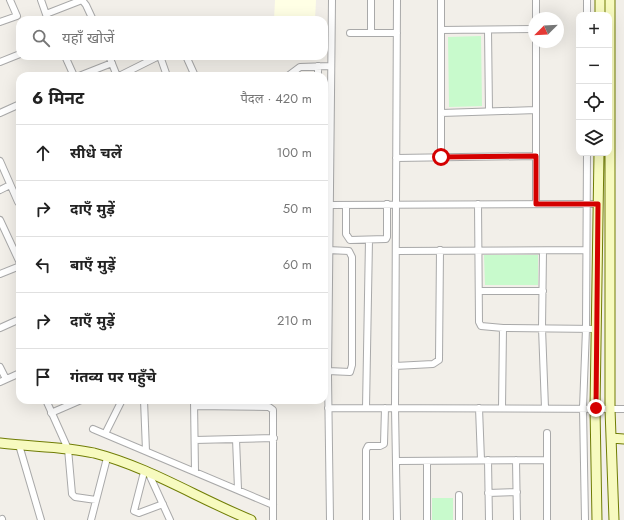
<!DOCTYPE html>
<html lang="hi">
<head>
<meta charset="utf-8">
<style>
	:root { --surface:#fff; --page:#f2f2f2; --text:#222; --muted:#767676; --line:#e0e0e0 }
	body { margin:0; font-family:Jost,"Noto Sans Devanagari",sans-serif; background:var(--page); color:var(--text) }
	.controls { position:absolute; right:12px; top:12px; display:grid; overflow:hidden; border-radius:8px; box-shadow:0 4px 16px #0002 }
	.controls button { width:36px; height:36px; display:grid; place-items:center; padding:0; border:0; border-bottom:1px solid var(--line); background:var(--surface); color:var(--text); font:20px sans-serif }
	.compass { position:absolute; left:528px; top:12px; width:36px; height:36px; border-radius:50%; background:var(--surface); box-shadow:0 4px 16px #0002; rotate:246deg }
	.stop { position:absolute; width:12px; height:12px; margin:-9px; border:3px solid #d40000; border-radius:50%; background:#fff }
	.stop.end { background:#d40000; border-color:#fff; box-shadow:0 1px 4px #0008 }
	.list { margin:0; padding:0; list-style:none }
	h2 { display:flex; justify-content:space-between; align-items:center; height:52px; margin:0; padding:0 16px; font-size:17px }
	h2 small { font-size:13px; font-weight:400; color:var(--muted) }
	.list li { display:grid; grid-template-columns:26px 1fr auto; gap:12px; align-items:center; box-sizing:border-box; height:56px; padding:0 16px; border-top:1px solid var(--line) }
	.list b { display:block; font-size:15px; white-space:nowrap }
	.list em { font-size:13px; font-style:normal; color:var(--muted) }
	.icon { flex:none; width:22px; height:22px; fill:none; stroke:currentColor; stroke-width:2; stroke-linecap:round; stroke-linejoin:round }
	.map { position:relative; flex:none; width:624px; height:520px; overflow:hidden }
	.search { position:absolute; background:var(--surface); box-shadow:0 4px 16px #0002; left:16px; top:16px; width:312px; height:44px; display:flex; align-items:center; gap:10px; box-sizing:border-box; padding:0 14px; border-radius:12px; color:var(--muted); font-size:15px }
	.panel { position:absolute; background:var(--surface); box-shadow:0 4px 16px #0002; left:16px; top:72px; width:312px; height:332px; border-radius:12px }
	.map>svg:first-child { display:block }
	.education { fill:#ffffe5 }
	.park { fill:#c8facc }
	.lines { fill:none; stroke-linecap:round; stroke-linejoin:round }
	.street-casing { stroke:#a9a9a9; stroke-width:8 }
	.secondary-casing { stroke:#707d05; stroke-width:11 }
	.street { stroke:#fff; stroke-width:6 }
	.secondary { stroke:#f7fabf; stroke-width:9 }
	.route { stroke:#d40000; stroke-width:5 }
</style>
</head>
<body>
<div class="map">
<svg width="624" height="520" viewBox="0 0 624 520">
	<rect width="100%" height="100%" fill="#f2efe9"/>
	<path class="education" d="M275,0H316L315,20H274Z"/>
	<path class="park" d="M481,36L482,106L449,107L448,37Z
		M484,255H538V285H485Z
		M432,498H453V520H432Z"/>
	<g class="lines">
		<g class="street-casing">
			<path id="street" d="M41,0L48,20
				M441,0V157
				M46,14L82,0L86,5L93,20
				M587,15V0
				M536,18V0
				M0,22L17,16L10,0
				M441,30L534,29
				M488,30L489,111
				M350,33H397
				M371,33V0
				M65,56L74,76
				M109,56L117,76
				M160,56L167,76
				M186,56L195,76
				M0,62L20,54
				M318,66V76
				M79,76L112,63
				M119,76L159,56
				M288,76L300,67L330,66
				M0,113L20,104
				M441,113L536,110
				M396,158L536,156
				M0,161L18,202
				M0,190L10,185
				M536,203V42
				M478,204L479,322L481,326L503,328L597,329
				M330,205L598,204
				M346,205V234L350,240L386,239L387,237V204
				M0,220L20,263
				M396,251L585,250
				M543,251L542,328L545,408
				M0,274L20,266
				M479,291H543
				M0,328L20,319
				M395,366L433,364L439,360L440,250
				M0,367L6,379
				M328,371L350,372L352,365V257L349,251L328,250
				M0,382L20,373
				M46,400L68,449L72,494L75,497L96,500
				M144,400L146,451
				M194,400L195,472
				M194,406L269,407L273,410V520
				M328,408L624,409
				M366,408L369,240
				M479,408L481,460
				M502,408L503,328
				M51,413L81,400
				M93,429L273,505
				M105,434L122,400
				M236,439L238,489
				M195,440L274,438
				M19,445L41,520
				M488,460L489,520
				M516,460L517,520
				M396,461L547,460
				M427,461V520
				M144,472L134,511L139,513L163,504
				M149,474L170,520
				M488,493L517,492
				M459,495V520
				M0,520L2,519
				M91,520L107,458
				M330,520L328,376L332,0
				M366,520V450L368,446H380L384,444L385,408
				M397,520L395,408L397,0
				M547,520V433
				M585,520L583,408L586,329L587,153"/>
		</g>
		<g class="secondary-casing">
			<path id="secondary" d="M610,0V409L614,520
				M600,15V0
				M611,438L624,439
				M0,443C31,447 63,446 94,453C149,467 199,499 251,520
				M597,520L595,408L599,153"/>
		</g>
		<use href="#street" class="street"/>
		<use href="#secondary" class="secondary"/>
	</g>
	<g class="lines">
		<path class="route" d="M441,157L536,156V204H598L596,408"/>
	</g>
</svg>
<div class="controls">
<button>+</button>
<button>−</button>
<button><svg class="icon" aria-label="locate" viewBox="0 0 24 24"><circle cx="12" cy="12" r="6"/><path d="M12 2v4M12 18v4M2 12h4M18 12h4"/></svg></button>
<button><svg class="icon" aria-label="layers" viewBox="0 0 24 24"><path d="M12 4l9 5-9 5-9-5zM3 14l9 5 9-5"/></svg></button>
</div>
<svg class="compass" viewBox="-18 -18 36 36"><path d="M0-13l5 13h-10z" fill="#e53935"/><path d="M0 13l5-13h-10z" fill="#767676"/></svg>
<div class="stop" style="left:441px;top:157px"></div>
<div class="stop end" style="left:596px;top:408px"></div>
<div class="search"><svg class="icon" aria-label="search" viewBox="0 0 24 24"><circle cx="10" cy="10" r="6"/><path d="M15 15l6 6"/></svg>यहाँ खोजें</div>
<section class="panel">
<h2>6 मिनट<small>पैदल · 420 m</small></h2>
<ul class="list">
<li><svg class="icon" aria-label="ahead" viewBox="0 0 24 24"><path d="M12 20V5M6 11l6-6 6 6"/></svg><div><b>सीधे चलें</b></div><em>100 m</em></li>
<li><svg class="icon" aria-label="right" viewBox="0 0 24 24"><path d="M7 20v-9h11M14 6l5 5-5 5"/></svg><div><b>दाएँ मुड़ें</b></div><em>50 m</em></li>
<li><svg class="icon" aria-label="left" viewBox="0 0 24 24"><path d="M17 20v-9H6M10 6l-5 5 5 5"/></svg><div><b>बाएँ मुड़ें</b></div><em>60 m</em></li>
<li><svg class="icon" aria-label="right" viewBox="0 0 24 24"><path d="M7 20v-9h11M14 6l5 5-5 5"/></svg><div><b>दाएँ मुड़ें</b></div><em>210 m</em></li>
<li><svg class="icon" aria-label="arrive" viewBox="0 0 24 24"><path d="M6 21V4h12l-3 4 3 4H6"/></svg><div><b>गंतव्य पर पहुँचे</b></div></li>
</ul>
</section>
</div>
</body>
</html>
